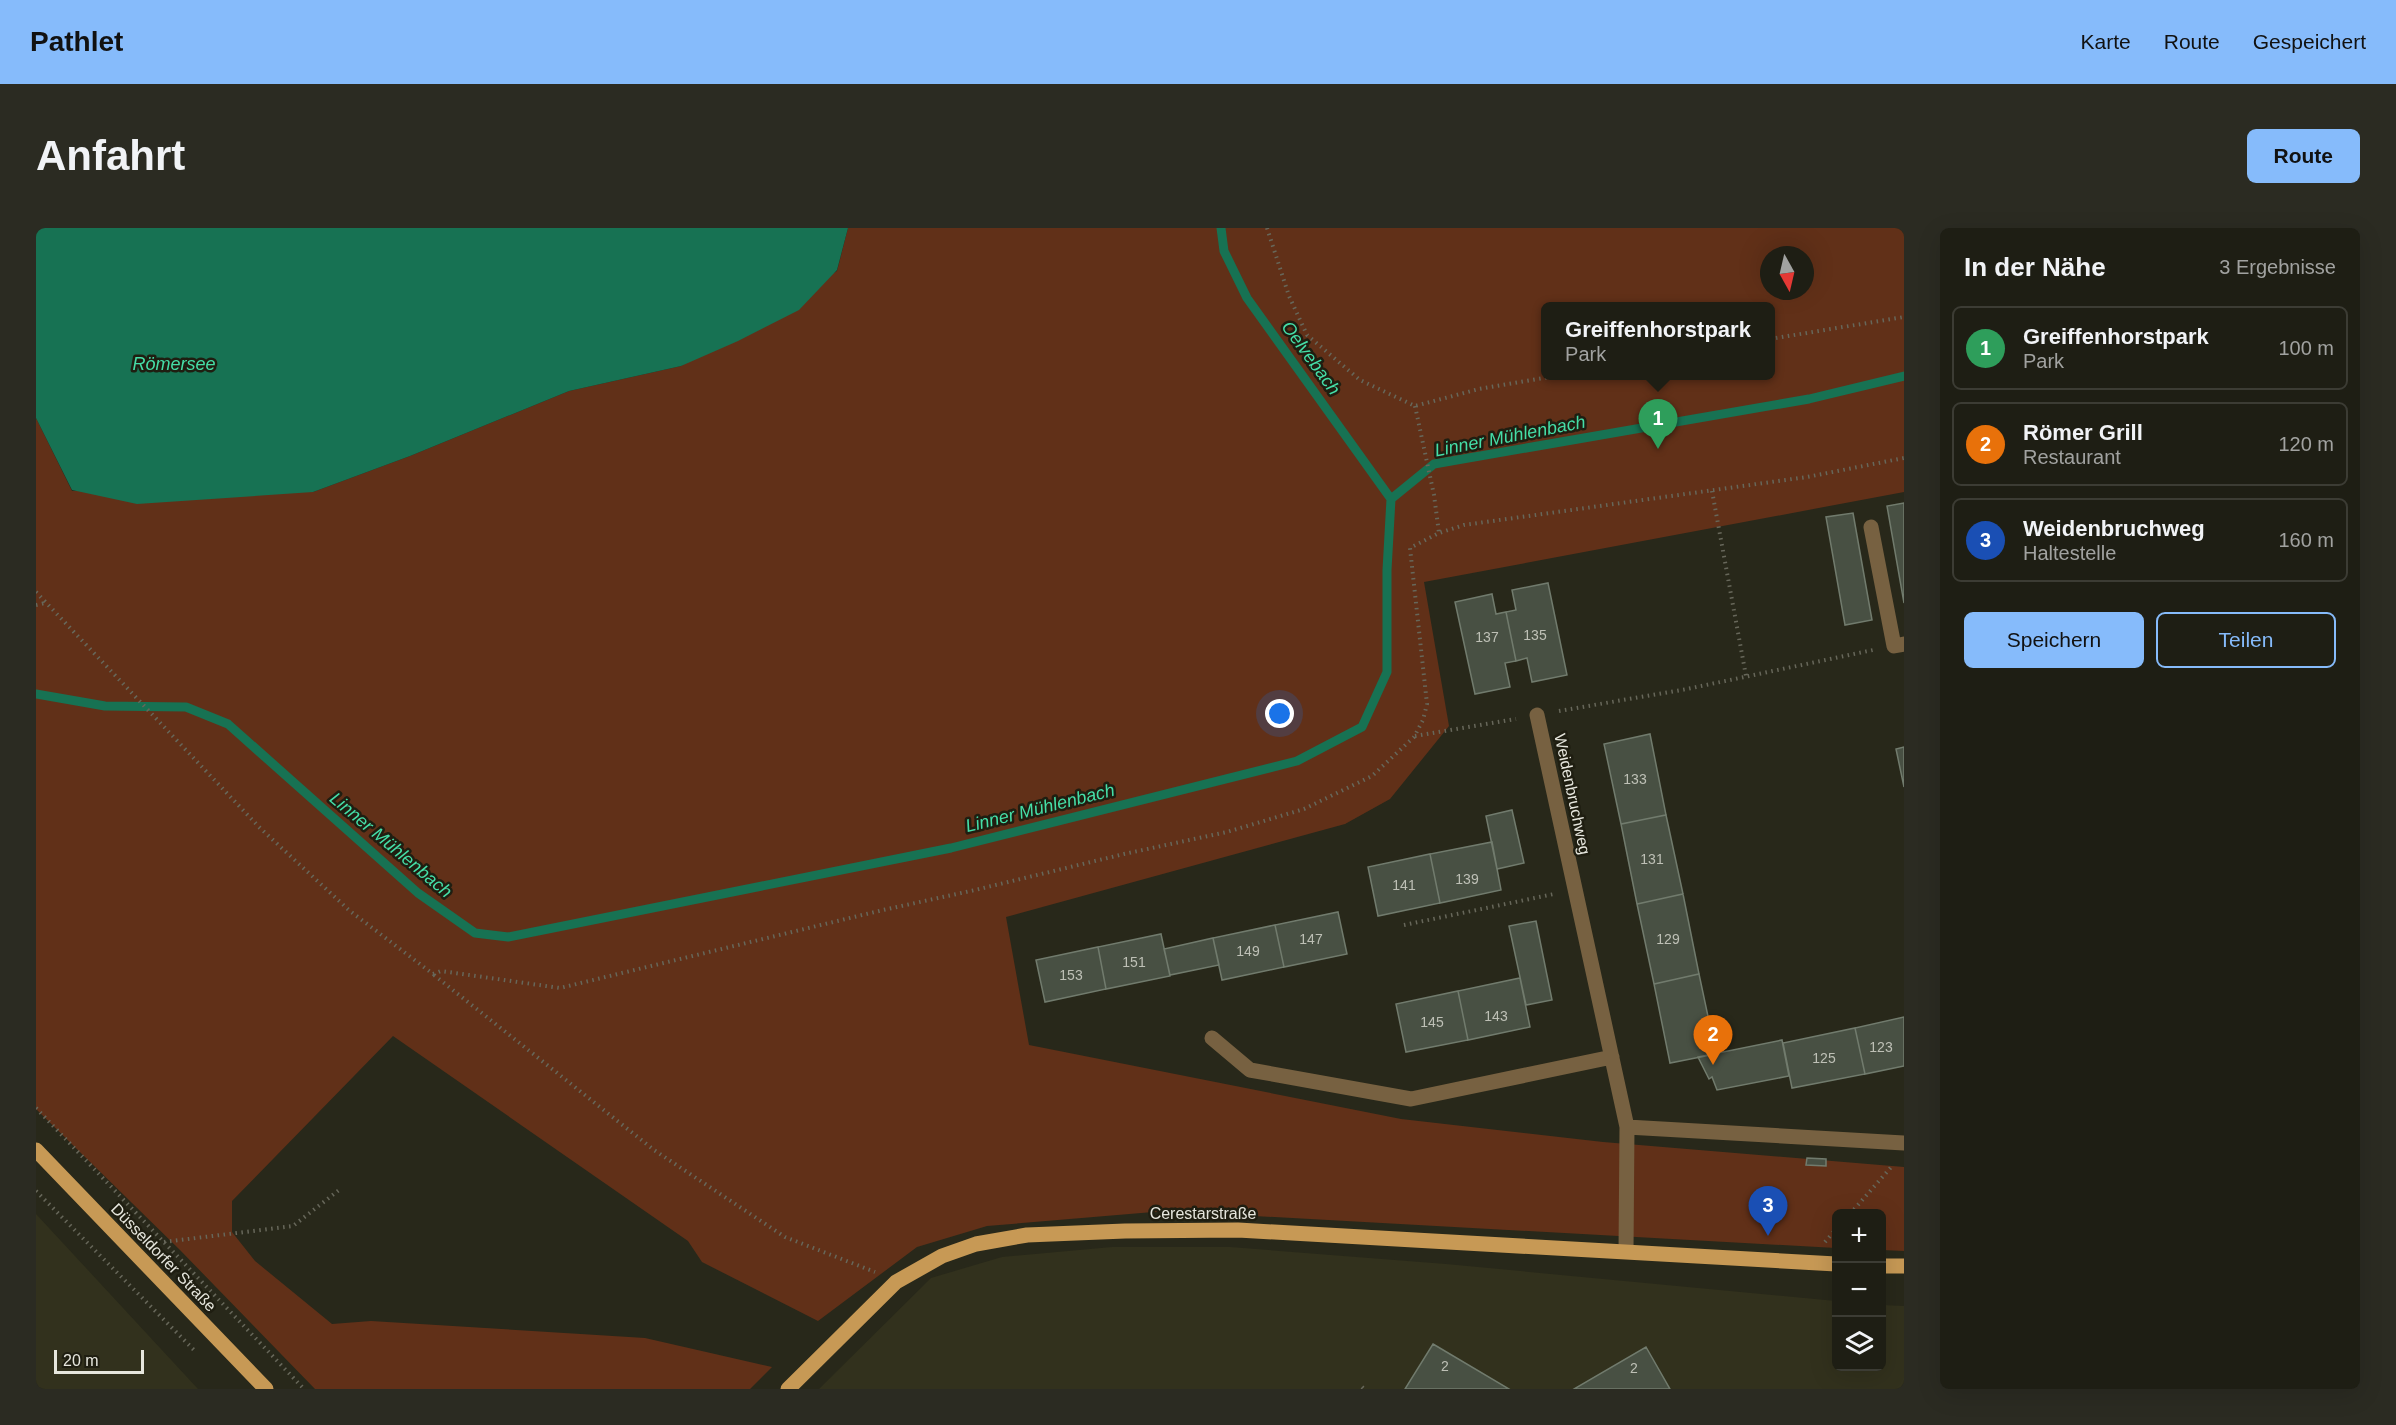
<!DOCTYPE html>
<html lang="de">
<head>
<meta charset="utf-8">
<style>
	:root { --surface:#1e1e14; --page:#2b2b22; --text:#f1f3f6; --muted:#a1a2a0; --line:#3c3c34; --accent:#86bbfb }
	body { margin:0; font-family:Arial,sans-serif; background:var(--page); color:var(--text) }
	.controls { position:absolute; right:18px; bottom:18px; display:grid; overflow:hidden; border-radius:9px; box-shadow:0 6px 24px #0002 }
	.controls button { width:54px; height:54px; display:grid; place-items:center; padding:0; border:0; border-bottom:2px solid var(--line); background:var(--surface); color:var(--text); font:30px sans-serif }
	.compass { position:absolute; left:1724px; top:18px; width:54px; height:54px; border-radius:50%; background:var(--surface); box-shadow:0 6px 24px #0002; rotate:172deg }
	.scale { position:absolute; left:18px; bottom:15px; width:90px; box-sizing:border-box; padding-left:6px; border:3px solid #e6e6dd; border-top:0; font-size:16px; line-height:21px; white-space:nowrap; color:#e6e6dd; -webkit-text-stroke:4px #1f1e11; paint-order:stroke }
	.you { position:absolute; left:1244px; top:486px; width:21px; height:21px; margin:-15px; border:4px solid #fff; border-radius:50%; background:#1a73e8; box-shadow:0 0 0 9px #1a73e833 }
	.badge { display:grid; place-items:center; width:39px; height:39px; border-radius:50%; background:var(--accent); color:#fff; font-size:20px; font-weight:700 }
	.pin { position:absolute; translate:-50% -50px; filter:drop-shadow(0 2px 3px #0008) }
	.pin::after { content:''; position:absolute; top:32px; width:21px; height:18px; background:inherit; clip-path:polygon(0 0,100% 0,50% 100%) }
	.popup { position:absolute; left:1505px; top:74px; width:234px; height:78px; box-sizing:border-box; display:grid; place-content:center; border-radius:9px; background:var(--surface); filter:drop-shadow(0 2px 4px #0005); font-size:20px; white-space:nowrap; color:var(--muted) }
	.popup b { font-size:22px; color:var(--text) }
	.popup::after { content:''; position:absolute; left:50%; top:100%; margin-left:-12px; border:12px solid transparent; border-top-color:var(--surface) }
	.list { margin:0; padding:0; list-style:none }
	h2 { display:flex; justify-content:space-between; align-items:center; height:78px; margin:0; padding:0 24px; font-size:26px }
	h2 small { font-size:20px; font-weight:400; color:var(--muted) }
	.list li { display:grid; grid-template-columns:39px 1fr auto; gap:18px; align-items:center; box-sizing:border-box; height:84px; margin:0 12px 12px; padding:0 12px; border:2px solid var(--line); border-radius:9px }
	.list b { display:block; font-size:22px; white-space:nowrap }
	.list p { margin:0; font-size:20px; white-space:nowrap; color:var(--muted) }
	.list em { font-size:20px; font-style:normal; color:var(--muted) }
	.actions { display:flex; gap:12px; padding:18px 24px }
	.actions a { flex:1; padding:14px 0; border:2px solid var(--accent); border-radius:9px; text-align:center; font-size:21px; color:var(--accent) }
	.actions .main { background:var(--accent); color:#111 }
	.icon { flex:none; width:33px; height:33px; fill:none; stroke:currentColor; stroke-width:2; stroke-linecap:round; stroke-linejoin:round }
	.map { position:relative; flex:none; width:1868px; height:1161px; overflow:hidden; border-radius:9px }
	header { display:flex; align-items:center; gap:36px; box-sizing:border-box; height:84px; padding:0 30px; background:var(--accent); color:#111 }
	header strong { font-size:28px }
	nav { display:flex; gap:33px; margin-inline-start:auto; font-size:21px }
	.intro { display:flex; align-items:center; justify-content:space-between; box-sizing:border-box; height:144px; padding:0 36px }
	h1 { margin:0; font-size:42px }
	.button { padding:15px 27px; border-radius:9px; background:var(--accent); color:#111; font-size:21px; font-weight:700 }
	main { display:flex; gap:36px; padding:0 36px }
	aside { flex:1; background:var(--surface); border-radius:9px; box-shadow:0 6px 24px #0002 }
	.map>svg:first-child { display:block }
	.built { fill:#32311d }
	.green { fill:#613018; fill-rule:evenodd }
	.water { fill:#177253 }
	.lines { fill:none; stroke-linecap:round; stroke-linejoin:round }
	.stream { stroke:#177253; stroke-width:9 }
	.building { fill:#485043; stroke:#717b6d; stroke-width:1.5 }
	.path { stroke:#67675a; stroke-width:4; stroke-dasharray:1.5 4.5; stroke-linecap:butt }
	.minor { stroke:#776141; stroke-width:15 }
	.major { stroke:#c79955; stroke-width:15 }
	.labels { text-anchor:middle; stroke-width:5; stroke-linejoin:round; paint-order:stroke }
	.number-label { font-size:14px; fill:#bec0b6 }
	.street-label { font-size:16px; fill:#e6e6dd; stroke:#1f1e11 }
	.water-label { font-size:18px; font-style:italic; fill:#45dea7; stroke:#1f1e11 }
</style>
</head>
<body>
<header>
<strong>Pathlet</strong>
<nav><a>Karte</a><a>Route</a><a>Gespeichert</a></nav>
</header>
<div class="intro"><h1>Anfahrt</h1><a class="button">Route</a></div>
<main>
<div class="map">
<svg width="1868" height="1161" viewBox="0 0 1868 1161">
	<rect width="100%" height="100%" fill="#28281a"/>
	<path class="built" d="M0,986L162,1161H0Z
		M1076,1019H1194L1410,1036L1800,1073V1138H1846V1077L1868,1078V1161H783L895,1050L966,1029Z"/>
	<path class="green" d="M812,0H1868V264L1388,354L1413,498L1354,571L1309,596L970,689L993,817L1365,891L1567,914L1868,939V1023L1846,1022V986H1800V1020L1129,983L951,998L881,1019L782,1093L666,1034L652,1013L357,808L196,973V1004L219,1033L296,1096L335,1093L609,1110L736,1139L714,1161H279L144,1022L0,881V190L36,263L277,264L374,228L533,163L645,138L801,43ZM1733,27H1769V63H1733ZM1510,79H1734V148H1510Z"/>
	<path class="water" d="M0,0H812L801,42L763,82L702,113L645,138L533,163L374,228L277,264L101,276L36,262L0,190Z"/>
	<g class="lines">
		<path class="stream" d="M1185,0L1188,23L1211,70L1355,271
			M0,466L69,478L150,479L192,496L382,665L439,705L472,709L915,620L1261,533L1326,499L1351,444V342L1355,271L1398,236L1773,171L1868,148"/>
	</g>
	<path class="building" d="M1868,275V375L1851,278Z
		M1817,285L1836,392L1809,397L1790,289Z
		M1512,355L1531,447L1496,454L1491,430L1480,433L1470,384L1480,382L1476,362Z
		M1456,366L1460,386L1470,384L1480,433L1469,435L1474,459L1439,466L1419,374Z
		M1614,506L1630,587L1585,596L1568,516Z
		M1868,519V559L1860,521Z
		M1476,582L1488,635L1461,641L1450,588Z
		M1630,587L1647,666L1601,676L1585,596Z
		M1456,614L1465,662L1404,675L1394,626Z
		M1394,626L1404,675L1342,688L1332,639Z
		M1647,666L1663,746L1618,756L1601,676Z
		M1302,684L1311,726L1248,739L1239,697Z
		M1500,693L1516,772L1490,777L1473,698Z
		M1239,697L1248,739L1186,752L1177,710Z
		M1125,706L1134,748L1070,761L1062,719Z
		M1177,710L1183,737L1134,747L1128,721Z
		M1062,719L1070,761L1009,774L1000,732Z
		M1663,746L1680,826L1634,835L1618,756Z
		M1484,750L1494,799L1432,812L1422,763Z
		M1422,763L1432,812L1370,824L1360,776Z
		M1868,789V838L1829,846L1819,800Z
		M1819,800L1829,846L1756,860L1747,815Z
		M1746,812L1753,848L1681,862L1676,849L1673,851L1662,829Z
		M1771,930L1790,931V938L1770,937Z
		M1397,1116L1473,1161H1369Z
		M1610,1119L1634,1161H1538Z"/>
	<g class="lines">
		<path class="path" d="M1231,0L1253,68L1271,107L1324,152L1379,178L1443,161L1520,148
			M1734,111L1868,89
			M1379,178L1398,267L1403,305
			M1676,263L1710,448
			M0,364L224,600L314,683L397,746L405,743L524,760L847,682L939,662L1088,626L1191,604L1268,581L1336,548L1378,509L1387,492L1391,476L1374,320L1403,305L1428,297L1771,249L1868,230
			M0,377L9,375
			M1523,483L1651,461L1837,422
			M1379,508L1480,491
			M1368,697L1518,666
			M398,747L618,922L749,1009L839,1044
			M0,880L268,1161
			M0,963L158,1122
			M1814,986L1857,937
			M128,1014L257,998L303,962
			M1789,1014L1800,1001
			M1326,1159L1328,1161"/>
		<path class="minor" d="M1835,299L1858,418L1868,416
			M1501,487L1591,899L1590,1023
			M1176,810L1214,842L1375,871L1576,829
			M1591,899L1868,915"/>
		<path class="major" d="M0,922L230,1161
			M1846,1038H1868
			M752,1161L860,1054L906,1028L940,1016L991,1007L1089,1003L1202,1002L1800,1036"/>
	</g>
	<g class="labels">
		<g class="number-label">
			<text x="1499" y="412">135</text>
			<text x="1451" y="414">137</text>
			<text x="1599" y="556">133</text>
			<text x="1616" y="636">131</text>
			<text x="1431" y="656">139</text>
			<text x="1368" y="662">141</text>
			<text x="1275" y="716">147</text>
			<text x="1632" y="716">129</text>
			<text x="1212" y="728">149</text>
			<text x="1098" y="739">151</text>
			<text x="1035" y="752">153</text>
			<text x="1460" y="793">143</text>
			<text x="1396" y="799">145</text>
			<text x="1845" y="824">123</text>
			<text x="1788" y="835">125</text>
			<text x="1409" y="1143">2</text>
			<text x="1598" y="1145">2</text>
		</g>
		<g class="street-label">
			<text transform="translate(1537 566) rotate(78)" y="6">Weidenbruchweg</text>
			<text x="1167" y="991">Cerestarstraße</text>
			<text transform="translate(128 1029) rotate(46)" y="6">Düsseldorfer Straße</text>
		</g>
		<g class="water-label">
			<text transform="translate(1275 130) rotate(54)" y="6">Oelvebach</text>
			<text x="138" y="142">Römersee</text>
			<text transform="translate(1474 208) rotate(-11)" y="6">Linner Mühlenbach</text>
			<text transform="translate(1004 580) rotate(-14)" y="6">Linner Mühlenbach</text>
			<text transform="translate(355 617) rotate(40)" y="6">Linner Mühlenbach</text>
		</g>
	</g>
</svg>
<div class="controls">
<button>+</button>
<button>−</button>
<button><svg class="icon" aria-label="layers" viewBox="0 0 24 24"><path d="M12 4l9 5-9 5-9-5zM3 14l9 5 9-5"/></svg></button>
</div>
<svg class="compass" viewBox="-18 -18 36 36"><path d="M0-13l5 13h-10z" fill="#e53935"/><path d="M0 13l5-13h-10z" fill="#a1a2a0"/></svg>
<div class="scale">20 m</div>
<div class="you"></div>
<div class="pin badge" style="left:1622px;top:221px;background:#2e9e5b">1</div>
<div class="popup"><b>Greiffenhorstpark</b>Park</div>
<div class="pin badge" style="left:1677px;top:837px;background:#e8710a">2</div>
<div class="pin badge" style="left:1732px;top:1008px;background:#1a4fb4">3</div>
</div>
<aside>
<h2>In der Nähe<small>3 Ergebnisse</small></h2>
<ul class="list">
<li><span class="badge" style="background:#2e9e5b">1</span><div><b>Greiffenhorstpark</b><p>Park</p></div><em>100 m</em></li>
<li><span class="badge" style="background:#e8710a">2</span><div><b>Römer Grill</b><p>Restaurant</p></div><em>120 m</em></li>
<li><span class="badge" style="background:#1a4fb4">3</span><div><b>Weidenbruchweg</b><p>Haltestelle</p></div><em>160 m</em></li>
</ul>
<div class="actions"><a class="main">Speichern</a><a>Teilen</a></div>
</aside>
</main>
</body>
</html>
